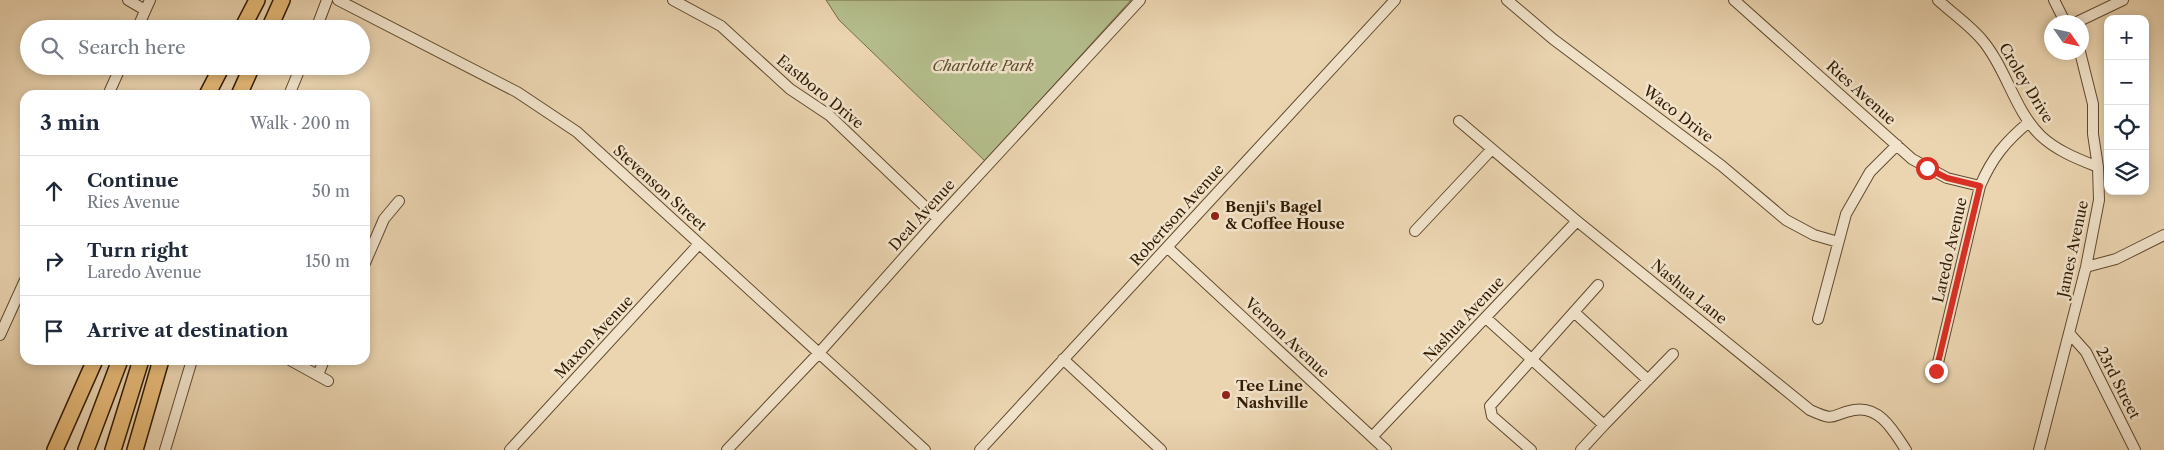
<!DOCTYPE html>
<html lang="en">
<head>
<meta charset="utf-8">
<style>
	:root { --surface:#fff; --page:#f6f6f7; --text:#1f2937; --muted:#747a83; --line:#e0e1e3 }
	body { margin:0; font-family:"Libre Caslon Text",serif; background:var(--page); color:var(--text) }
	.controls { position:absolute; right:15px; top:15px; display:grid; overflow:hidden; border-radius:10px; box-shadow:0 2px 8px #0003 }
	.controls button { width:45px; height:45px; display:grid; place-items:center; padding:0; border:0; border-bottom:1px solid var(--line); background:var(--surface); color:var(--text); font:25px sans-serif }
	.compass { position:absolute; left:2044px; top:15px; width:45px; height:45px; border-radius:50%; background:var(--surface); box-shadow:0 2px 8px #0003; rotate:124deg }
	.stop { position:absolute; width:15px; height:15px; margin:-11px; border:4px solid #d93025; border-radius:50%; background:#fff }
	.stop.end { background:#d93025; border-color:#fff; box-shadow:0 1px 5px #0008 }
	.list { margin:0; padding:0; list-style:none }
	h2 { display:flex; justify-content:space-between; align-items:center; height:65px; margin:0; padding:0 20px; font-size:21px }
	h2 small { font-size:16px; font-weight:400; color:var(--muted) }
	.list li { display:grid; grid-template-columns:32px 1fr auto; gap:15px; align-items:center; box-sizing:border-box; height:70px; padding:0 20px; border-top:1px solid var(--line) }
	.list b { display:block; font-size:19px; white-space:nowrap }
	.list p { margin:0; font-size:16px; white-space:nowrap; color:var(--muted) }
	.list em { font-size:16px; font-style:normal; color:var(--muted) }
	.icon { flex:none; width:28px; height:28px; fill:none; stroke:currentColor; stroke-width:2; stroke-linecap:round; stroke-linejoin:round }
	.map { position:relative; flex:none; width:2164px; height:450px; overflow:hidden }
	.search { position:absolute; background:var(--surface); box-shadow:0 2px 8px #0003; left:20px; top:20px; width:350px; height:55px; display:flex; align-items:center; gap:12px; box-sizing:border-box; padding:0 18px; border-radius:28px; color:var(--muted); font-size:19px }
	.panel { position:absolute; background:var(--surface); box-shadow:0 2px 8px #0003; left:20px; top:90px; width:350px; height:275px; border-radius:15px }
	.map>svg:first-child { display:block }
	.green { fill:#b5be8d; stroke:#746d48 }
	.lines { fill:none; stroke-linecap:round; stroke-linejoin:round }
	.minor-casing { stroke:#604a2e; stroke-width:12 }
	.highway-casing { stroke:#321c03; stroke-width:18 }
	.minor { stroke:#f2e4cc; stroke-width:10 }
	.highway { stroke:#e6ba78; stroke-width:15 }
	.route { stroke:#d93025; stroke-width:6 }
	.poi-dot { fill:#8f2418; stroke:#f2e4cc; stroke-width:2 }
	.labels { text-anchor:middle; stroke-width:5; stroke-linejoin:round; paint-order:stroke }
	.park-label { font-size:15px; font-style:italic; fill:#594d2c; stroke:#f2e4cc }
	.street-label { font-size:15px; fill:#321c03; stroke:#f2e4cc }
	.poi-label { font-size:15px; font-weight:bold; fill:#321c03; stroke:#f2e4cc; text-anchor:start }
</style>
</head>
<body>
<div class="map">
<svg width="2164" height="450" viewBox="0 0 2164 450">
	<rect width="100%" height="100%" fill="#ebd5b1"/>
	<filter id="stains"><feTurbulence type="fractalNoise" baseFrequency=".004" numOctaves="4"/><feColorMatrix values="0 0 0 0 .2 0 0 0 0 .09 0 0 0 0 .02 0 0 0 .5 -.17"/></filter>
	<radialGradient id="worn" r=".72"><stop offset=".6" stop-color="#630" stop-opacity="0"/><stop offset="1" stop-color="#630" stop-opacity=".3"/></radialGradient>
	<path class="green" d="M826,0H1131L985,161L839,20Z"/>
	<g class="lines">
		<g class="minor-casing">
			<path id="minor" d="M128,0L145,10
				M338,0L517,92L577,132L925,450
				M673,0L721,26L790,89L829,115L938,219
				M1507,0L1553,39L1722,166L1786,220L1814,235L1838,242
				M1734,0L1912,159L1947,178L1980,186
				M1938,0C1952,13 1971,26 1983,41C2007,70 2014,110 2041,136C2057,151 2078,159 2098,167
				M2054,0L2065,22
				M2077,22L2123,0
				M137,29L150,0
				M316,29L327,0
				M108,95L121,66
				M289,95L301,66
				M1459,121L1577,221L1810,410C1838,423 1830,414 1854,410C1880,405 1894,432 1906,450
				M1415,231L1492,149
				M1168,248L1386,450
				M365,263L384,219L399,201
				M2086,267L2116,259L2164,235
				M1574,312L1648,380
				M1486,318L1604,425L1581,450
				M1818,319L1846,214L1870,172L1897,145
				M2069,333L2086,352L2135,450
				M0,335L25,280
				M1063,359L1161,450
				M290,360L328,381
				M1936,371L1980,186C1992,158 2005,142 2029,122
				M318,375L324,360
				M1604,425L1673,354
				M1372,437L1577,221
				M165,450L192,360
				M510,450L699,244
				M727,450L818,354L938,219L1140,0
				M980,450L1395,0
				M1531,450L1492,416L1490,406L1598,285
				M2039,450L2086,267L2099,200L2098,167L2093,134V104L2080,52"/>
		</g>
		<g class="highway-casing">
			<path id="highway" d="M242,29L257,0
				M269,29L282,0
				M207,95L222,66
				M239,95L252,66
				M55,450L95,360
				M86,450L120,360
				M113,450L141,360
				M135,450L161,360"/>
		</g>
		<use href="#minor" class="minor"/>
		<use href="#highway" class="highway"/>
	</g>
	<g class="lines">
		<path class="route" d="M1927,168L1947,178L1980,186L1936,371"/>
	</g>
	<g class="poi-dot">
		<circle cx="1215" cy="216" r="5"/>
		<circle cx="1226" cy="395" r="5"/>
	</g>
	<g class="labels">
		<g class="park-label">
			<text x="983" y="71">Charlotte Park</text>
		</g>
		<g class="street-label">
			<text transform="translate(2026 83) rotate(59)" y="5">Croley Drive</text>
			<text transform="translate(820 92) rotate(39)" y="5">Eastboro Drive</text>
			<text transform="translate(1861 93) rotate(42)" y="5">Ries Avenue</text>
			<text transform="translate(1678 114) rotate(37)" y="5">Waco Drive</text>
			<text transform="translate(660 188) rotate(42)" y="5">Stevenson Street</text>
			<text transform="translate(922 215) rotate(-48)" y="5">Deal Avenue</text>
			<text transform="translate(1177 215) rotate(-48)" y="5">Robertson Avenue</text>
			<text transform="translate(2073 249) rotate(-78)" y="5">James Avenue</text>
			<text transform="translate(1950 250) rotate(-77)" y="5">Laredo Avenue</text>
			<text transform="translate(1689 292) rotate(39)" y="5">Nashua Lane</text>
			<text transform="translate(1464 319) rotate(-47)" y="5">Nashua Avenue</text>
			<text transform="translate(594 337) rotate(-47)" y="5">Maxon Avenue</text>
			<text transform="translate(1287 338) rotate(43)" y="5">Vernon Avenue</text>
			<text transform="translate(2118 383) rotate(63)" y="5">23rd Street</text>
		</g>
		<g class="poi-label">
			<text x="1225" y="212">Benji's Bagel<tspan x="1225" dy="17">&amp; Coffee House</tspan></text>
			<text x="1236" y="391">Tee Line<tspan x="1236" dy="17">Nashville</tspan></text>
		</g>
	</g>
	<rect width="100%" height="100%" filter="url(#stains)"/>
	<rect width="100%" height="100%" fill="url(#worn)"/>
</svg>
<div class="controls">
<button>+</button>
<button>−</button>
<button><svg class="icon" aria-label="locate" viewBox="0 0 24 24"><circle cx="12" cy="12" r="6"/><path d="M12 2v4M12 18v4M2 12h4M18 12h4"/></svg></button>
<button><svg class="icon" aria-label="layers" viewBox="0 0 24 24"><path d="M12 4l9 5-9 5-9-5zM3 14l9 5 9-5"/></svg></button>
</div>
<svg class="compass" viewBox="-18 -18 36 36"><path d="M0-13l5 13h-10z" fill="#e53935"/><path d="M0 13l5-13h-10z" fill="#747a83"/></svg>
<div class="stop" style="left:1927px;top:168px"></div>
<div class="stop end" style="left:1936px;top:371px"></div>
<div class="search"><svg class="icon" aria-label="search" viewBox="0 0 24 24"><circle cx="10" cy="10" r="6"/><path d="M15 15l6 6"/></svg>Search here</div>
<section class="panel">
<h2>3 min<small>Walk · 200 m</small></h2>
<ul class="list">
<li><svg class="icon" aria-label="ahead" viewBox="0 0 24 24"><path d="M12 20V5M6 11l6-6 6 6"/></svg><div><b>Continue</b><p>Ries Avenue</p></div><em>50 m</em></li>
<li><svg class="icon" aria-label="right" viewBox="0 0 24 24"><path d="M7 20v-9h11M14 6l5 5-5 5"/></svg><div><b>Turn right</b><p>Laredo Avenue</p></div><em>150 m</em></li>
<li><svg class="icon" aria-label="arrive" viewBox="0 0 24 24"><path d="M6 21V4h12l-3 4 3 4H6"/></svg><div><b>Arrive at destination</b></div></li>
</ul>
</section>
</div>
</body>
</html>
